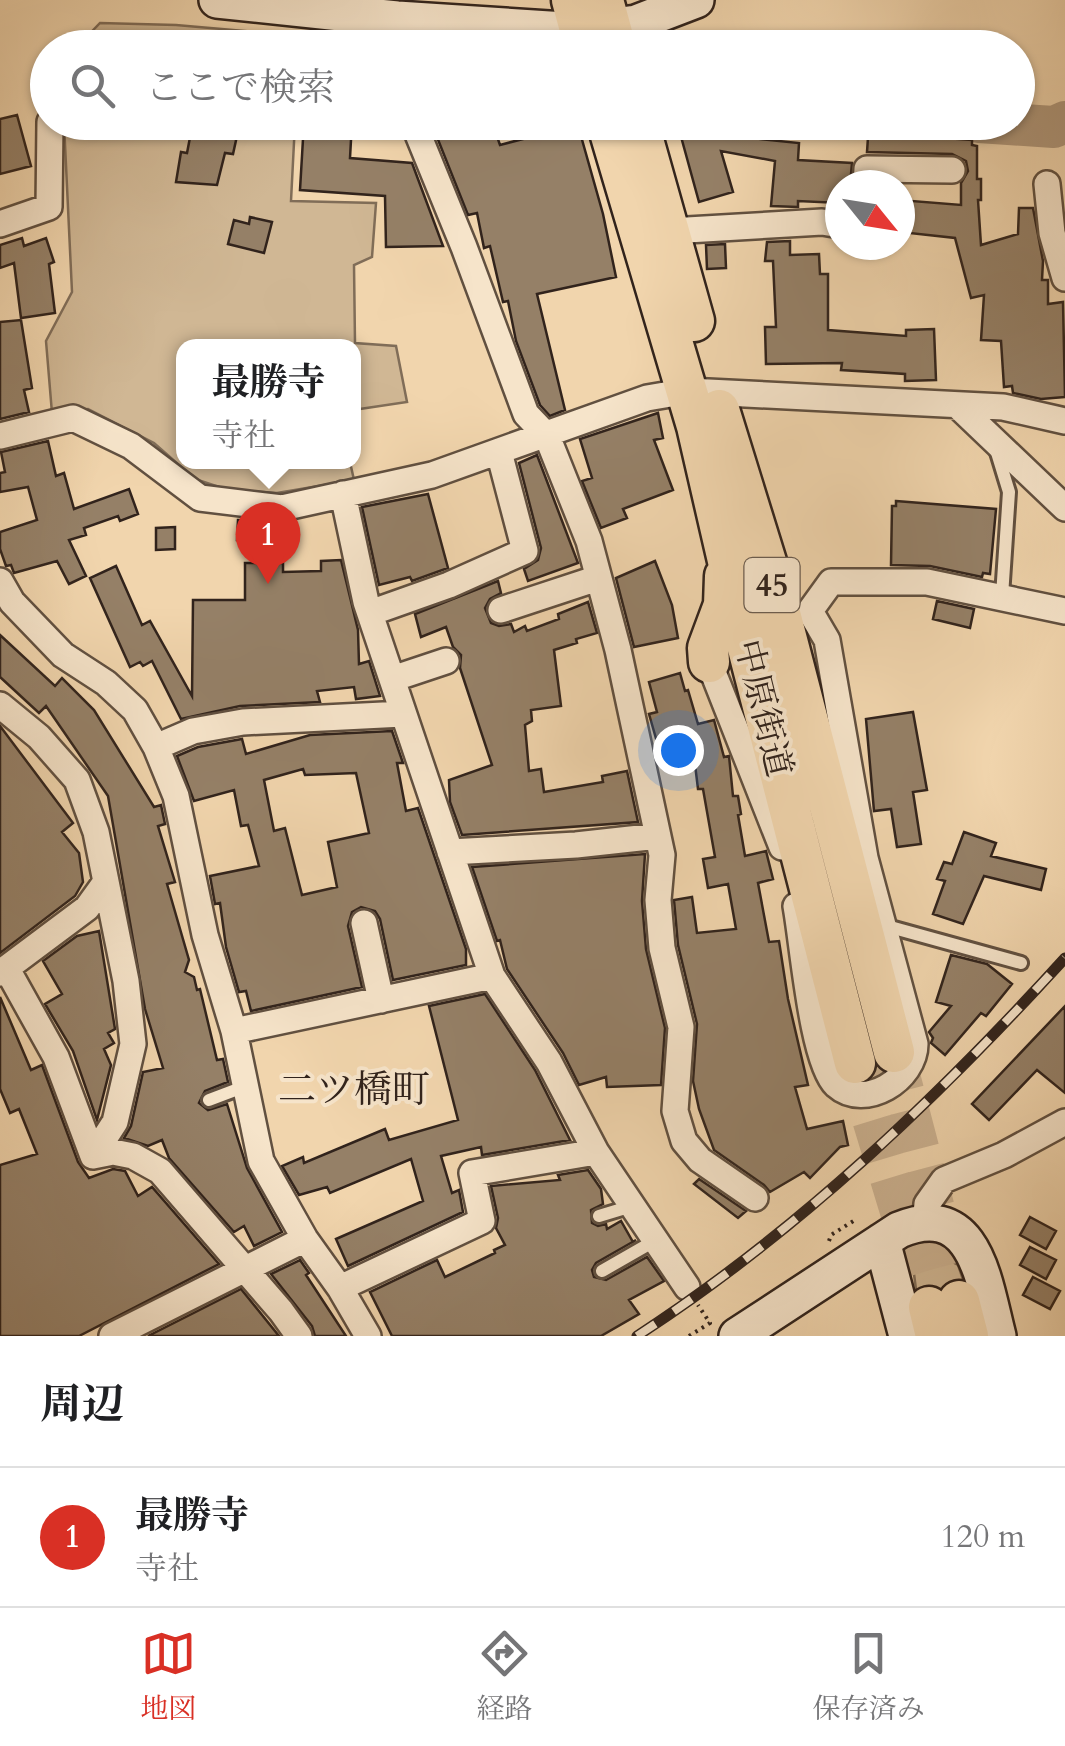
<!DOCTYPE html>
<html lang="ja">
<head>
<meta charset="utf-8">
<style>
	:root { --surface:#fff; --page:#f6f6f6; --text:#202124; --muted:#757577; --line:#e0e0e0; --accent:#d93025 }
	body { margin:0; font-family:Cardo,"Noto Serif JP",serif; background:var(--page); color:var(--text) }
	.compass { position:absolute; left:825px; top:170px; width:90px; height:90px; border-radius:50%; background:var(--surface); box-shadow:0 2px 8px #0004; rotate:120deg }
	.you { position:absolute; left:678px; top:750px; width:35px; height:35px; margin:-25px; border:8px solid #fff; border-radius:50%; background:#1a73e8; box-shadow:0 0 0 15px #1a73e833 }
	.badge { display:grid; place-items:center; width:65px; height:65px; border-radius:50%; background:var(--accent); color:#fff; font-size:32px; font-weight:700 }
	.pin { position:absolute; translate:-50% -82px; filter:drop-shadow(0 2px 5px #0008) }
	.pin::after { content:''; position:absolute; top:52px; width:35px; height:30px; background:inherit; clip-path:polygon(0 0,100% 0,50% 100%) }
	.popup { position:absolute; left:176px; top:339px; width:185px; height:130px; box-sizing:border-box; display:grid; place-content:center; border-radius:20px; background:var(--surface); filter:drop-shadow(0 2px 8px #0005); font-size:32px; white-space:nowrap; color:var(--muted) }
	.popup b { font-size:38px; color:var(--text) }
	.popup::after { content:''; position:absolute; left:50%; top:100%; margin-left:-20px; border:20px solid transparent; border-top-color:var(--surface) }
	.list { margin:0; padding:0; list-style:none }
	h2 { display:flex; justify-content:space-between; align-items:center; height:130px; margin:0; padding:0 40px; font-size:42px }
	h2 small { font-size:32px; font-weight:400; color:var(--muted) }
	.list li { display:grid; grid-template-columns:65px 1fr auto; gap:30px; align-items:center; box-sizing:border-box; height:140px; padding:0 40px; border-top:2px solid var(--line) }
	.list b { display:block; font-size:38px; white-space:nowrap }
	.list p { margin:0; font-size:32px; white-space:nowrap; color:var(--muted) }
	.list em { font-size:32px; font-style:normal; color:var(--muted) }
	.icon { flex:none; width:55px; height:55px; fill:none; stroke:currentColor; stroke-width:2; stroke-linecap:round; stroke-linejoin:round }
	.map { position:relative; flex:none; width:1065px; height:1336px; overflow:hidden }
	.search { position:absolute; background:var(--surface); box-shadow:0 2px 8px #0004; left:30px; right:30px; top:30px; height:110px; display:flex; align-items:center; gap:25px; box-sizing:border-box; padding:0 35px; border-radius:55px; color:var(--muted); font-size:38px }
	.sheet { height:270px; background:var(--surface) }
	nav { display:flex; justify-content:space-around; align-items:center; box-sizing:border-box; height:140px; border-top:2px solid var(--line); background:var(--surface); font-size:28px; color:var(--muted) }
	nav a { display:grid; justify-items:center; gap:5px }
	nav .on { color:var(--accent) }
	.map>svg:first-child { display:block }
	.green { fill:#d0b794; stroke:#806d58; stroke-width:2.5 }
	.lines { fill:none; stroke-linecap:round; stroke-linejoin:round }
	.river { stroke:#b0987c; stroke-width:42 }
	.building { fill:#958067; stroke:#31231c; stroke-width:2.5; fill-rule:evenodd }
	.primary-tunnel { stroke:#cbb190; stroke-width:40; stroke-dasharray:40 20; stroke-linecap:butt }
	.lane-casing { stroke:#615040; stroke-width:18 }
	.street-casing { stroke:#615040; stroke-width:30 }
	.secondary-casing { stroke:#31231c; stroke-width:40 }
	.primary-casing { stroke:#31231c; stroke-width:45 }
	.path { stroke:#31231c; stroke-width:4; stroke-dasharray:2.5 5; stroke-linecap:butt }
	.lane { stroke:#f6e4ca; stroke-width:12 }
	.street { stroke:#f6e4ca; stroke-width:25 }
	.secondary { stroke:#f6e4ca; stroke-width:35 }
	.primary { stroke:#f1d5ad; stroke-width:40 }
	.rail-casing { stroke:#31231c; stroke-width:11 }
	.rail { stroke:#f6e4ca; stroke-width:8; stroke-dasharray:22; stroke-linecap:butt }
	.labels { text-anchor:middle; stroke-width:8; stroke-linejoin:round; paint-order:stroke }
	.shield { fill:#f6e4ca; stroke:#6c5d50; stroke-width:2.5 }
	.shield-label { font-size:32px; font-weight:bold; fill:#31231c }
	.street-label { font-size:35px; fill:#31231c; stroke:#f6e4ca }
	.neighbourhood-label { font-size:38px; fill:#31231c; stroke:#f6e4ca }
</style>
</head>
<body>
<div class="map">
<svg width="1065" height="1336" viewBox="0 0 1065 1336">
	<rect width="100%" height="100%" fill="#f1d5ad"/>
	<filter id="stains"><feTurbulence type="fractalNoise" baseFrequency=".002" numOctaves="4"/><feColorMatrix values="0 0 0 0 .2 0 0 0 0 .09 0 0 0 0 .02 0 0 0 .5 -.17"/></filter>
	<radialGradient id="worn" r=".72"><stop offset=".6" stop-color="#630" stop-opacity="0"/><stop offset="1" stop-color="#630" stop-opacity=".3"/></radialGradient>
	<path class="green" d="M100,23L176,25L303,36L302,47H77Z
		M64,123H295L291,201L376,203L372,257L354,265L355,343L396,346L407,402L353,410V346H183V462H350L354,480L277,493L228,490L195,479L154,443L88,409L52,413L46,341L72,292Z
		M939,1255L958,1265L967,1291L918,1305L914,1274L923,1261Z"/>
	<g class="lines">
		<path class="river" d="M979,122L1054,127L1065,122"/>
	</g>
	<path class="building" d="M17,115L31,166L0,174V119Z
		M193,122H240L233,154L225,153L217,185L176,182L181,152L187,153Z
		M304,122H352L350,158L412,163L443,246L386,247L385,196L300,190Z
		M431,122H492L500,145L538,135L534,122H577L603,214L616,277L537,294L565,410L550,416L540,405L516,341L508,301L503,302L490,246L484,248L477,213L468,215Z
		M677,122H713L715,128L761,134L760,139L799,143L798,160L852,163L850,185H840V203L798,201V207L771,206L775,161L721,151L733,192L699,202Z
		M869,123L889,124V130H920V136L972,140V145L977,146V179H981V200H978L981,245L1018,234L1019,208H1033L1043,261L1042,280H1048V304L1063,302L1065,397L1041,399L1013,393L1012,386L1004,387L1001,341L981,340L984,295L971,298L955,238L900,232V200L961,205V183L968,171L966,161L952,154L867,152Z
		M250,217L272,222L264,253L228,244L234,220L249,224Z
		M22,238L24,246L46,238L54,262L49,264L55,313L21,318L14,263L0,268V245Z
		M790,241V255L819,254L820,274H828V330L906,336V330L934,329L936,380L905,381V374L841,370L842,363L766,364L765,327H776L773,261H765L767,242Z
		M725,244L726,268L707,269L706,245Z
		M21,320L32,388L24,390L29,412L0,419V322Z
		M658,413L663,438L654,440L673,490L623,509L627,518L601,528L582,481L592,478L580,439Z
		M48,441L56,476L64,473L74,509L129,489L138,514L120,521L118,516L84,528L86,535L69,540L86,576L69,584L57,561L14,573L11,565L6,566L0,549V532L37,520L28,487L0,492V473L5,472L1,452Z
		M537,455L578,563L528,581L524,569L538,560L541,548L519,463Z
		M428,494L448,568L412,581L410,577L379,585L362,507Z
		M896,501L996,509L990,574L983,573L982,577L930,566L891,565L892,506H896Z
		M238,520L257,521L255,541L237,540Z
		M175,527V549L156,550V528Z
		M341,560L358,630L359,664L369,661L380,696L356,699L354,687L317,691L320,702L240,706L181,719L152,661L143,666L140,662L130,667L90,578L116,566L142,625L150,621L192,696L193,600H245V563H283V572L321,571V561Z
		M655,561L672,605L678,638L634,647L616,578Z
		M498,581L501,593L490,599L485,608L491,623L499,626L511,624L514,632L525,626L527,631L559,619L558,614L588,602L597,633L576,639L577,643L554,650L561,706L531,710L532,721L525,725L529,771L541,769L544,792L603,782L602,776L627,771L638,822L462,835L450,802L449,780L492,765L460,668L461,655L453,647L446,627L421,637L415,614Z
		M937,601L974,609L970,628L933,619Z
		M0,635L55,686L62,678L94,710L154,807L161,805L165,824L158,826L175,882L167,884L189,960L185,972L194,977L197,990L200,989L217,1060L223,1059L228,1082L205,1091L199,1103L208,1110L227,1104L247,1168L282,1232L254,1246L244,1226L234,1232L169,1158L162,1140L148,1146L124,1138L131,1126L143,1072L163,1068L145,1009L108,796L46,706L39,713L0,677Z
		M680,673L685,691L688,690L698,724L714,720L724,757L729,756L733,796H738L741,814L738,815L745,856L766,851L773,879L758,883L769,942L779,941L788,999L808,1085L795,1087L807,1129L843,1121L848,1145L840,1147L810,1178L804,1172L770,1192L764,1185L714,1150L699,1109L693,1081L697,1024L678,945L674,900L692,897L697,933L736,929L728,884L708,888L703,859L715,857L703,789H698L693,748L683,750L679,736L657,742L649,714L657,712L649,682Z
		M913,712L927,790L913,792L921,844L897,847L891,809L874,811L866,719Z
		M0,726L73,823L62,832L79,853L83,882L75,896L0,953Z
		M392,731L403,763H397L406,811L418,808L466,949V965L393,980L380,919L375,911L361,907L352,912L348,926L362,987L251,1011L246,991L239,992L226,947L220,903L215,904L210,876L259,866L248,825L241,826L234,790L194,801L177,756L198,747L242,739L246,754L310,735ZM303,769L305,775L356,773L369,833L328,842L337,887L302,895L285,828L274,831L264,780Z
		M964,832L996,843L991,856L1046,869L1041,890L984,876L963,924L933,914L945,881L937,879L944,862L952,864Z
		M645,854L642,901L646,949L665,1028L661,1085L607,1087L606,1077L579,1085L563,1053L507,969L500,940L497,941L472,867Z
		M99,931L115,1029L108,1033L114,1043L104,1049L111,1065L97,1120L73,1051L45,1004L62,994L43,961L77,936Z
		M951,955L987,964L1012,984L986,1016L981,1013L945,1055L931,1043L933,1038L929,1032L951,1006L936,1002Z
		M485,994L535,1070L570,1140L482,1155L481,1147L441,1156L452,1193L459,1190L463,1212L348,1266L336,1239L423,1201L411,1159L330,1193L327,1187L299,1195L282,1166L303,1157L304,1163L385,1129L389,1140L458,1120L429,1006Z
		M0,997L31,1070L42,1065L78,1162L89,1178L113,1169L125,1171L138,1196L152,1187L219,1264L79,1336H0V1165L37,1154L19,1109L10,1113L0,1089Z
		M1065,1006V1093L1037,1070L989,1120L972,1104Z
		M588,1170L601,1189L603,1204L591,1210L592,1223L598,1226L606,1224L607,1229L621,1221L633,1242L636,1240L596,1263L592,1270L594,1277L606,1280L647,1257L664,1281L629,1300L639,1314L601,1336H392L370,1292L437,1260L445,1277L495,1253L494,1250L505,1245L496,1228L498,1218L491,1186L560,1180L558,1175Z
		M699,1179L746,1211L738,1218L694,1184Z
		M1030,1217L1056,1231L1046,1249L1020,1235Z
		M1030,1247L1056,1260L1046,1279L1020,1265Z
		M300,1260L309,1273L306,1275L346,1336H315L312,1326L271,1274Z
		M1033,1277L1060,1291L1050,1309L1023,1295Z
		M241,1289L279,1336H148Z"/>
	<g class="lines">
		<path class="primary-tunnel" d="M894,1052L959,1301
			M855,1063L929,1307"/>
		<g class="lane-casing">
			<path id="lane" d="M995,446L1009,492L1002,596
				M883,925L1021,963
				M209,1100L246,1086
				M599,1216L632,1206
				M602,1271L656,1240"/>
		</g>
		<g class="street-casing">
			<path id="street" d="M397,19L398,48
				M413,122L464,247L526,414L547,436L589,541L618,650L662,855L658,900L662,948L681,1027L675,1111L684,1141L700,1160L755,1198
				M1047,184L1052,233L1065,278
				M866,185L867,169L952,170
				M0,224L49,207L50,122
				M670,231L822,222L840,225
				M959,407L1065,508
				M0,436L73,418L131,446L200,498L282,508L432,475L647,398L688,391L1003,407L1065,421
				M343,494L366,602L492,976L549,1062L596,1152L687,1287
				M0,581L12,602L63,655L106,683L135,710L156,747L176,796L205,935L234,1031L261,1161L305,1239L340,1288L368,1336
				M501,610L598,578
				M370,613L449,585L525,551L499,452
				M709,662L782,847
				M392,679L446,661
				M0,705L39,737L77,780L96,832L126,981L133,1044L115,1122L93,1156L113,1152L133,1156L160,1171L281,1311L299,1336
				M156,747L193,731L243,722L403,714
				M450,852L576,845L658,836
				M796,906C803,944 812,1062 836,1085C865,1111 915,1079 915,1044L865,858L827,640L810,611L831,582H927L1065,611
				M364,923L381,1000
				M7,969L56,1057L93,1156
				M0,973L87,908L105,883
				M234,1031L492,976
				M925,1222L927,1204L944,1180L1004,1155L1065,1122
				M340,1288L482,1221L472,1173L596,1152
				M112,1336L305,1239"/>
		</g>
		<g class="secondary-casing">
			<path id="secondary" d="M217,0L397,19L580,31L636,23L696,0
				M882,1241L907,1336
				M737,1336L899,1230C976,1198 984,1283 998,1336"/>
		</g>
		<g class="primary-casing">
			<path id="primary" d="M572,0L585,48
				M603,0L616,48
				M607,122L697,426L749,652L855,1063
				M638,122L694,321
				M719,410L770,575L894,1052
				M709,662L708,648L724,605L725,576
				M959,1301L968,1336
				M929,1307L936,1336"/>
		</g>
		<path class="path" d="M829,1241L831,1235L855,1220
			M689,1336L710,1323L698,1305"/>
		<use href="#lane" class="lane"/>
		<use href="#street" class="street"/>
		<use href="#secondary" class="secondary"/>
		<use href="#primary" class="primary"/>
		<g class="rail-casing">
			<path id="rail" d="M637,1336C797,1232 937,1099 1065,958"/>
		</g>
		<use href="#rail" class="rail"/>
	</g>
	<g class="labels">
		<rect class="shield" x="744.5" y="558" width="55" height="54" rx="8"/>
		<g class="shield-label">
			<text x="772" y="596">45</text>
		</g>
		<g class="street-label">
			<text transform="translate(764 708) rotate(76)" y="12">中原街道</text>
		</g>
		<g class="neighbourhood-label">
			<text x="354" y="1102">二ツ橋町</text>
		</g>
	</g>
	<rect width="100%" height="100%" filter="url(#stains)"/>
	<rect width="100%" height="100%" fill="url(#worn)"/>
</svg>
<svg class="compass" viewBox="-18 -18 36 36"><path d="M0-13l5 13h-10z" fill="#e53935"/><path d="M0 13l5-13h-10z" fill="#757577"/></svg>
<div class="you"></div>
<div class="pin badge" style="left:268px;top:584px">1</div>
<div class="popup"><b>最勝寺</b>寺社</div>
<div class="search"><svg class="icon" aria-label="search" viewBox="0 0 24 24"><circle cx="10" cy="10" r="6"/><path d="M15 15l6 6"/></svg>ここで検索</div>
</div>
<section class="sheet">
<h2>周辺<small></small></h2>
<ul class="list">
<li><span class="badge">1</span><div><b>最勝寺</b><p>寺社</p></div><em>120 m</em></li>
</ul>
</section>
<nav>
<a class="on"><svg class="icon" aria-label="map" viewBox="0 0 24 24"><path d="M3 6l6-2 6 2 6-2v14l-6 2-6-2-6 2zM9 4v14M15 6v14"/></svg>地図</a>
<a><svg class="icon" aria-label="directions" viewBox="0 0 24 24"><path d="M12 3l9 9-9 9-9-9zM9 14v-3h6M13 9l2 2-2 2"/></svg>経路</a>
<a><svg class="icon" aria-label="saved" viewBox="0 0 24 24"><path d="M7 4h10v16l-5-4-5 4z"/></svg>保存済み</a>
</nav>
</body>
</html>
